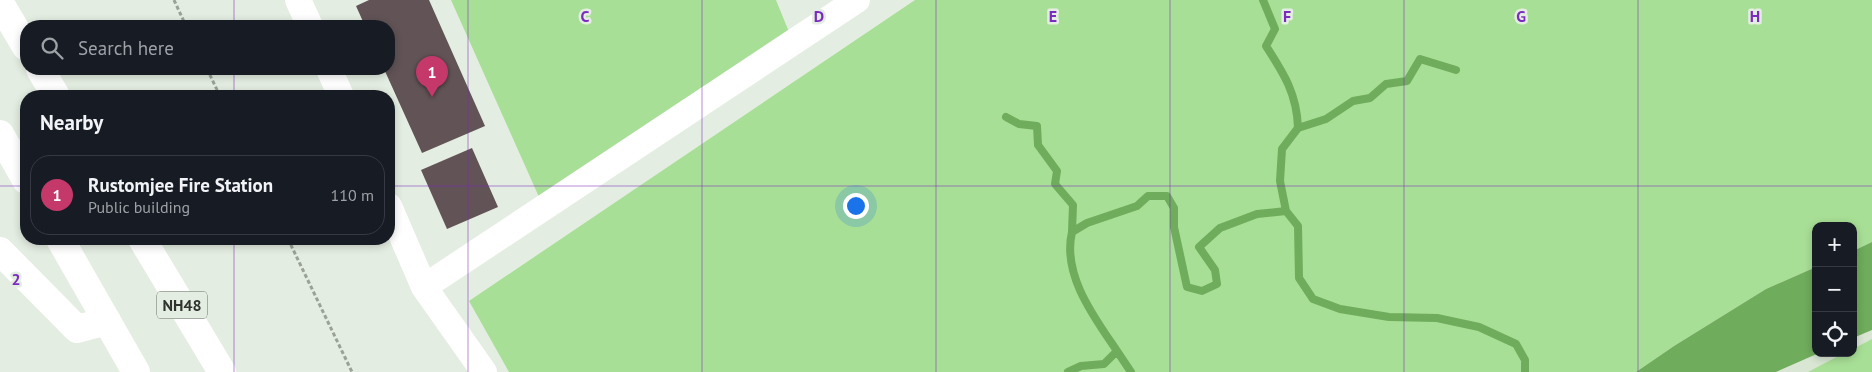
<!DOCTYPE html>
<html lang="en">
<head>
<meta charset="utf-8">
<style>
	:root { --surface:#171b24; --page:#242831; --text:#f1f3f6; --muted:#9ea1a6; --line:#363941; --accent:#c4386a }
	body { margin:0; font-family:"PT Sans",sans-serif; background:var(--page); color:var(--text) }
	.controls { position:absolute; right:15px; bottom:15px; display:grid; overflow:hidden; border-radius:10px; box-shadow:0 2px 8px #0003 }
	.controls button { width:45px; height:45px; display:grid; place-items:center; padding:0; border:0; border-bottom:1px solid var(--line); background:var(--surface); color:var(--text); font:25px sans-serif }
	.you { position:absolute; left:855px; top:205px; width:18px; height:18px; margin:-12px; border:4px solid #fff; border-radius:50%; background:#1a73e8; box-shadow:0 0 0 8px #1a73e833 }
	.badge { display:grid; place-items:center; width:32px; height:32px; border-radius:50%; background:var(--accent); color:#fff; font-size:16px; font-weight:700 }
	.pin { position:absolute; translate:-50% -41px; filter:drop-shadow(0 1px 2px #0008) }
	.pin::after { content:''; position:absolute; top:26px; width:18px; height:15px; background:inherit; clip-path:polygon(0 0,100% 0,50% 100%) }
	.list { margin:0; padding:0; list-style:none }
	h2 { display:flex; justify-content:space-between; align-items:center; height:65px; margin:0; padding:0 20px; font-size:21px }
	h2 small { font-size:16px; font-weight:400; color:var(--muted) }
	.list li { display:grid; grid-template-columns:32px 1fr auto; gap:15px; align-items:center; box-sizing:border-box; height:80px; margin:0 10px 10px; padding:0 10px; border:1px solid var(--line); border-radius:20px }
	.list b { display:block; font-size:19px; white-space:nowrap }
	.list p { margin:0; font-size:16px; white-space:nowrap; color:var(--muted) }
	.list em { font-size:16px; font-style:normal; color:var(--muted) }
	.icon { flex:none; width:28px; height:28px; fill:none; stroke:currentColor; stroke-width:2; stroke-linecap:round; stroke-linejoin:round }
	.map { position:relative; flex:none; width:1872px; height:372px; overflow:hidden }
	.search { position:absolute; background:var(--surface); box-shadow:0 2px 8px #0003; left:20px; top:20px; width:375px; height:55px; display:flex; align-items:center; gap:12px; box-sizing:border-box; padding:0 18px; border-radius:20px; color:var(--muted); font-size:19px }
	.panel { position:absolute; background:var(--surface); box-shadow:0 2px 8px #0003; left:20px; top:90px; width:375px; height:155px; border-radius:20px }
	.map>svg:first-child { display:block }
	.built { fill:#d8e6d3 }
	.green { fill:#a8df96 }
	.water { fill:#6fac5b }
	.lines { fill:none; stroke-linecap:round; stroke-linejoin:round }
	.stream { stroke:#6fac5b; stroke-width:8 }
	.building { fill:#615356 }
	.path { stroke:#9aa198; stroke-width:3; stroke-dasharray:4 2.5; stroke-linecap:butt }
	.street { stroke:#fff; stroke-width:26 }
	.secondary { stroke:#fff; stroke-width:28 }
	.highway { stroke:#fff; stroke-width:28 }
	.grid { fill:none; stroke:#7b2cbf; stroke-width:1; stroke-opacity:0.55 }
	.labels { text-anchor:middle; stroke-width:5; stroke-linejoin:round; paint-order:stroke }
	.shield { fill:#e4ede1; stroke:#666c64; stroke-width:1 }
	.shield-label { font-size:16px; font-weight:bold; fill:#30342f }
	.grid-label { font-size:16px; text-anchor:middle; font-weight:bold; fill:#7b2cbf; stroke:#e4ede1; stroke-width:5; stroke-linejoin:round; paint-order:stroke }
</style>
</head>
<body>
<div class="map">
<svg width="1872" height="372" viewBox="0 0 1872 372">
	<rect width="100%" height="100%" fill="#e4ede1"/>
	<path class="built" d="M1872,330V372H1776L1819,353H1853V338Z"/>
	<path class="green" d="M451,0H776L789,32L539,197Z
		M915,0H1872V242L1853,251V226H1816V267L1766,289L1674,346L1636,372H509L469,301Z
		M1872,339V372H1808L1844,353H1853V349Z"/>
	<path class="water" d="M1872,242V330L1853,338V251Z
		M1816,267V353H1819L1776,372H1636L1674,346L1766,289Z"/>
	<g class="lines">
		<path class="stream" d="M1263,0L1275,29L1266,46C1284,74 1297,94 1298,128
			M1006,117L1019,124L1037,126L1038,145L1057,171L1055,184L1073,205L1072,232
			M1286,211L1280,181L1282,149L1298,128L1326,119L1353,101L1370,98L1386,84L1407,81L1420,59L1456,70
			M1117,351L1131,372
			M1068,372L1081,366L1104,364L1117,351C1094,317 1062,275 1072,232L1087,223L1137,206L1148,196H1167L1174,208V227L1187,287L1202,291L1217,284L1215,270L1199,247L1220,228L1257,214L1286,211L1298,226L1299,278L1313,299L1340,309L1389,317L1437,318L1479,327L1516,344L1525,360V372"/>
	</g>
	<path class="building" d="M369,0H429L485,126L422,153L384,69H389V26H365L356,6Z
		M472,148L498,207L447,229L421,170Z"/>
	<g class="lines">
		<path class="path" d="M174,0L186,26
			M207,69L220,96
			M288,239L352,372"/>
		<path class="street" d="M298,0L310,26
			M329,69L341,96
			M389,206L424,287L484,372
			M424,287L857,0"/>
		<path class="secondary" d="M0,251L77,329L107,321"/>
		<path class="highway" d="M0,3L26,47
			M40,69L56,96
			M0,134L26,180
			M60,239L136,372
			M142,239L222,372"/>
	</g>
	<path class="grid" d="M234,0V26M468,0V372M702,0V372M936,0V372M1170,0V372M1404,0V372M1638,0V372M234,69V96M0,186H26M389,186H1872M234,239V372"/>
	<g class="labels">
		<rect class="shield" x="157" y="291.5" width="50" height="27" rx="4"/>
		<g class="shield-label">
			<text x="182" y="311">NH48</text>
		</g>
	</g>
	<g class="grid-label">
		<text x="585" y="22">C</text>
		<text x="819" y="22">D</text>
		<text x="1053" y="22">E</text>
		<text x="1287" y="22">F</text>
		<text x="1521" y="22">G</text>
		<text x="1755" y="22">H</text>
		<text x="16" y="285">2</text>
	</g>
</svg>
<div class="controls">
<button>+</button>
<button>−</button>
<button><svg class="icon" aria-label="locate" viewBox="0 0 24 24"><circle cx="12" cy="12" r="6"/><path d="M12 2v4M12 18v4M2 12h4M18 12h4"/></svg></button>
</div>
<div class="you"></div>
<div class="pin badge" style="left:432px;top:97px">1</div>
<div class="search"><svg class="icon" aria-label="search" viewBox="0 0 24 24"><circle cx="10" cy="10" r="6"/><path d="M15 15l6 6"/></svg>Search here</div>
<section class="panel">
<h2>Nearby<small></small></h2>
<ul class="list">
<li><span class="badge">1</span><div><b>Rustomjee Fire Station</b><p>Public building</p></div><em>110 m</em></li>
</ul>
</section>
</div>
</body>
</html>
